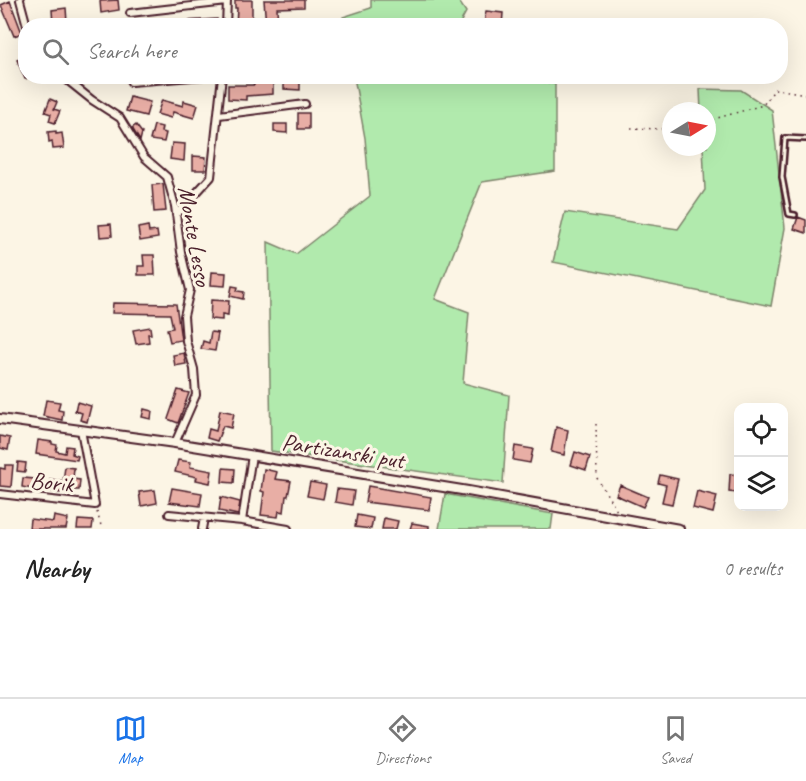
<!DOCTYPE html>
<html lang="en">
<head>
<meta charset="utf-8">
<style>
	:root { --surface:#fff; --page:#f6f6f6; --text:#222; --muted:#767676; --line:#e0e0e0; --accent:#1a73e8 }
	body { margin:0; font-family:Caveat,sans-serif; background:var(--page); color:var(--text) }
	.controls { position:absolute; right:18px; bottom:18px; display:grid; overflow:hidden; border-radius:12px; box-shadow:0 6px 24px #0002 }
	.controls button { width:54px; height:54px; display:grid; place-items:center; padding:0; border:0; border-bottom:2px solid var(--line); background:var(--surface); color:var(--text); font:30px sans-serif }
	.compass { position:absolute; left:662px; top:102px; width:54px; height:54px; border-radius:50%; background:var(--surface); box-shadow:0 6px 24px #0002; rotate:80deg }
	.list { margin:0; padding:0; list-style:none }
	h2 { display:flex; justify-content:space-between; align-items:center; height:78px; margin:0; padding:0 24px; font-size:26px }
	h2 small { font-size:20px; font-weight:400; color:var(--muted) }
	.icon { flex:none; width:33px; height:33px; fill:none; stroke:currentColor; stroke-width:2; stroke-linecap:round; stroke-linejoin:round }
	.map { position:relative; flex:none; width:806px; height:529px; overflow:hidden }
	.search { position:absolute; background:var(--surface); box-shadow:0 6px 24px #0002; left:18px; right:18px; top:18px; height:66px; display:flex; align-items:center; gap:15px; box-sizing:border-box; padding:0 21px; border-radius:24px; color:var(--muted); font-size:22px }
	.sheet { height:168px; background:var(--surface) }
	nav { display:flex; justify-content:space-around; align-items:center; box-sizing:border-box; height:84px; border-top:2px solid var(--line); background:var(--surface); font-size:16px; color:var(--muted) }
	nav a { display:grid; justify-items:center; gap:3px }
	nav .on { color:var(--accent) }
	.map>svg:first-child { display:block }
	.green { fill:#b1eaad; stroke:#7e846c; stroke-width:1.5 }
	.building { fill:#e8aea5; stroke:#4a1f2b; stroke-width:1.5 }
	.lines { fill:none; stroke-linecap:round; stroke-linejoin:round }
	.service-casing { stroke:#4a1f2b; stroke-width:8 }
	.minor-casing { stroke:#4a1f2b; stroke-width:10 }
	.tertiary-casing { stroke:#4a1f2b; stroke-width:12 }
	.path { stroke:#4a1f2b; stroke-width:1.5; stroke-dasharray:1.5 4.5; stroke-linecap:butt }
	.service { stroke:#fcf5e5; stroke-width:3 }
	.minor { stroke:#fcf5e5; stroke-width:6 }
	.tertiary { stroke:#fcf5e5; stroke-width:8 }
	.labels { text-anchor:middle; stroke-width:6; stroke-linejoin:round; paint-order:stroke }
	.street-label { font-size:24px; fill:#4a1f2b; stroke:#fcf5e5 }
</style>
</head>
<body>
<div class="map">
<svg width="806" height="529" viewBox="0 0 806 529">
	<rect width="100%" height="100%" fill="#fcf5e5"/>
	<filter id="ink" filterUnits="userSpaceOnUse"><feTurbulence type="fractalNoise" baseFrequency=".0167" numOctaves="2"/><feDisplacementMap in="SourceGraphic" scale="12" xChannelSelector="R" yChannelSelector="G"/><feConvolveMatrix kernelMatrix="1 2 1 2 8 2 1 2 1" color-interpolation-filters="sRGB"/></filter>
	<g filter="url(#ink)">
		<path class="green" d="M371,0H458L466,12L459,25H344L343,17L371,8Z
			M508,77L555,84V171L482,182L435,299L469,312L463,383L509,395L503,483L271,451L268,242L296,254L370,196L365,138L354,77Z
			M700,89L741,90L772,110L785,228L771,306L553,262L565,212L678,229L705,190L703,147H707V111H701Z
			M445,494L553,514L551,529H439Z"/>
		<path class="building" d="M118,0L119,10L101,13L100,1Z
			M235,0H252V26H236L237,8H235Z
			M264,0H304V7L277,8L278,26H266Z
			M10,1L22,33L14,36L1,5Z
			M66,8L67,22L53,24L52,10Z
			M486,11L503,13L502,26L484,24Z
			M217,19V26H184V21Z
			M26,56V79H25L17,60Z
			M284,80H300V90L284,89Z
			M273,81V94L246,96V100L228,99V85H254L253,82Z
			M130,97L150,102L146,116L126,111Z
			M50,99L57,102L54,109L60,111L55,123L49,121L51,114L45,112Z
			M162,100L183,106L184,101L198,105L194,118L173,112L171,118L157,114Z
			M298,113H309V129H298Z
			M274,124H287V133L274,132Z
			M136,125L142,133L140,141L132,128Z
			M154,125L162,127L161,132L166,133L164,142L150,140Z
			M56,131V134L62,133L64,148L53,149L52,141L49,142L48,132Z
			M172,143L185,144L184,161L170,159Z
			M193,156L206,157L205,170H193Z
			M163,184L166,211L154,212L152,185Z
			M798,217L806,220V233L794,229Z
			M111,224L112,236L100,237L99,225Z
			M148,226L149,232L157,231L158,238L140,241L138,228Z
			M143,255H154L155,275H138V266H144Z
			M212,272L226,273L225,286L211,285Z
			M232,286L238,287L237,291L244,292L243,299L230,296Z
			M211,300L229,301L228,315L222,314V320L210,319Z
			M113,303L176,304L181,340L170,342L167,329L173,328L170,314L112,313Z
			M150,327L151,334H148L149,342L136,344L133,330Z
			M211,332L218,333L215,351L201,349L203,341L209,343Z
			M184,353L186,364L175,366L173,355Z
			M178,390L189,393L178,423L168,419Z
			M46,400L60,402L58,410L63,411L62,420L43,416Z
			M77,402L91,406L87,422L80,420L82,413L75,411Z
			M144,409L152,411L151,419L142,417Z
			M220,410L234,413L231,428L223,426L217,441L207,438L209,429L216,431Z
			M556,427L568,430L564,455L551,452Z
			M0,436L10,438L8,450L0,448Z
			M38,440L52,442V444L57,445L56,451L65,453L66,446L73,447L72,454L78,456L77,460L36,454Z
			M515,446L533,449L530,463L513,460Z
			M575,452L590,457L586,470L571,465Z
			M178,460L191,462L190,467L212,471L210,483L196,480L197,477L175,472Z
			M18,462L26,463L25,472L17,471Z
			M5,465H13L11,487L0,486V468L5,469Z
			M65,467L74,468L73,479L80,480L79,490H61L60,493L48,491L50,479L63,481Z
			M223,468L235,469L234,483L222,482Z
			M264,469L277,472L275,479L291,481L288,496H286L284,512L279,511L278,517L261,515L264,492L261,491Z
			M730,474L738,475V493L729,492Z
			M660,475L678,479L672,504L662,502L666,485L658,483Z
			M23,478L34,479L33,489L22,487Z
			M310,482L326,485L323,499L307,496Z
			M620,485L648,497L643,507L616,495Z
			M368,486L431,497L429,510L365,502Z
			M172,488L202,493L200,506L169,502Z
			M337,489L354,491L352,505L335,502Z
			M155,490L157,503L141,506L139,492Z
			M697,491L717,496L713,513L693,508Z
			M221,497L240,502L238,515L219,511Z
			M357,515L373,518L371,529L355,527Z
			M54,516L68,519L66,529H29L30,519L53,522Z
			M384,518L398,521L396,529H382Z
			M78,520L93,521L92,529H77Z
			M412,523L429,526V529H410Z"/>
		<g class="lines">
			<g class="service-casing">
				<path id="service" d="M795,215L789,214L782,177L785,138L806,139"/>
			</g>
			<g class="minor-casing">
				<path id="minor" d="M20,0L27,26
					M130,13L227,2
					M226,26L227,1
					M62,76L92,100L120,118L144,157L167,177L175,206L181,252L190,290L184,316L186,341L194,369L196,395L175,443
					M131,82L204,76
					M219,115L305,104
					M176,215L211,177L222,76
					M0,494L95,505L81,430
					M169,514L242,521L252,455
					M242,521L288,529
					M202,529L204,518"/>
			</g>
			<g class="tertiary-casing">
				<path id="tertiary" d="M0,419L175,443L468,491L679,529"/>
			</g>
			<path class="path" d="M707,121L763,105L775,89L806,94
				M631,128L661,129L671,127
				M596,424L597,478L617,511
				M97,512L102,529"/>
			<use href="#service" class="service"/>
			<use href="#minor" class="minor"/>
			<use href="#tertiary" class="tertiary"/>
		</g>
	</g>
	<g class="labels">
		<g class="street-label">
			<text transform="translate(195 236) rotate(80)" y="8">Monte Lesso</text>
			<text transform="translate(343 451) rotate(9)" y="8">Partizanski put</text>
			<text transform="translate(52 482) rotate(6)" y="8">Borik</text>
		</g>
	</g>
</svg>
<div class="controls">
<button><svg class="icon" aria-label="locate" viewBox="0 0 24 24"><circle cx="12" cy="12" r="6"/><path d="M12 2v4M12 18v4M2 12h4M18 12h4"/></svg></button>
<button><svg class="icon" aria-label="layers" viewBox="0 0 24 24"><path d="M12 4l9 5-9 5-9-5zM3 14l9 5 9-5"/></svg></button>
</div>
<svg class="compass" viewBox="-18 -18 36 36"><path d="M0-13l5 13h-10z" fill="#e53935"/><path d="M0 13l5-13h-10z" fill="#767676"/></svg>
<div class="search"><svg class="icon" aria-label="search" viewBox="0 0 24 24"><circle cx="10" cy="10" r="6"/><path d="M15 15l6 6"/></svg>Search here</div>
</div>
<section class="sheet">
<h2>Nearby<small>0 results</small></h2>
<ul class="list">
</ul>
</section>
<nav>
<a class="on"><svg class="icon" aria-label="map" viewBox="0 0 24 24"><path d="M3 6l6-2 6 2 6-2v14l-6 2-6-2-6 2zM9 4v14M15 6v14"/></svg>Map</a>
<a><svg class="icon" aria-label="directions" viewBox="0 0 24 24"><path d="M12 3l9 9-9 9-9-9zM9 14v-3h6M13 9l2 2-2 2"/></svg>Directions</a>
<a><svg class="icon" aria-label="saved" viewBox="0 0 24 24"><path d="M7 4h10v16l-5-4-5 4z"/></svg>Saved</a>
</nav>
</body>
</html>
